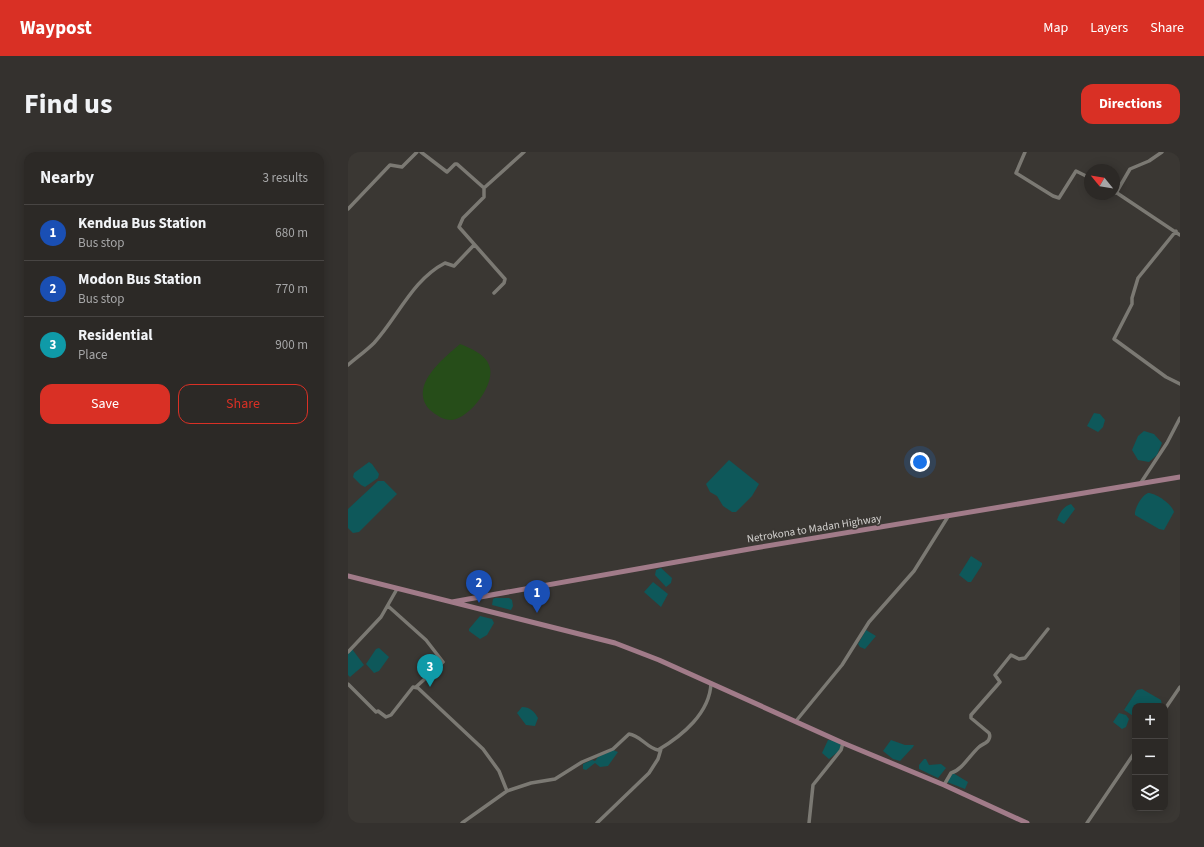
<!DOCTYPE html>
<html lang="en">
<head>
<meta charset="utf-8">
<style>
	:root { --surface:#2c2926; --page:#34312e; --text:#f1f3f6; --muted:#a6a6a7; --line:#484543; --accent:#d93025 }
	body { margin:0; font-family:"Source Sans 3",sans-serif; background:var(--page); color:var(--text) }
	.controls { position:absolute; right:12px; bottom:12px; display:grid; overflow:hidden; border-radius:8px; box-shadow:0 2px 10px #0003 }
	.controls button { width:36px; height:36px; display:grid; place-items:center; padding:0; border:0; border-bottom:1px solid var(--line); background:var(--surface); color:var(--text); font:20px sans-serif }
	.compass { position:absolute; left:736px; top:12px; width:36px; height:36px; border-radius:50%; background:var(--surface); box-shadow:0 2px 10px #0003; rotate:300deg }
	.you { position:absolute; left:572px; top:310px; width:14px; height:14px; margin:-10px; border:3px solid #fff; border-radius:50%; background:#1a73e8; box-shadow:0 0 0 6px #1a73e833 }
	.badge { display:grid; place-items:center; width:26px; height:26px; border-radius:50%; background:var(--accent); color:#fff; font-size:13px; font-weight:700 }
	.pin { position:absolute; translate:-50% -33px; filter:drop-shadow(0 1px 2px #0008) }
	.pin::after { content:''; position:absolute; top:21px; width:14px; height:12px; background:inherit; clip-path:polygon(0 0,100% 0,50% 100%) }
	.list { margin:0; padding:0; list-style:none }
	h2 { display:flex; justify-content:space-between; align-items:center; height:52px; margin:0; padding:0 16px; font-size:17px }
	h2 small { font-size:13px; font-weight:400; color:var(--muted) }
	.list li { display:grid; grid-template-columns:26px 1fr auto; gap:12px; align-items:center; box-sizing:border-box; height:56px; padding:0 16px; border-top:1px solid var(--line) }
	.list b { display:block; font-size:15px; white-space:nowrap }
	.list p { margin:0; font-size:13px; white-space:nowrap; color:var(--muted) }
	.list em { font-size:13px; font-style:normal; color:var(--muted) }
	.actions { display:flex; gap:8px; padding:12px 16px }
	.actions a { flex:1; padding:9px 0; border:1px solid var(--accent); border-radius:12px; text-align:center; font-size:14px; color:var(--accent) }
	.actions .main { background:var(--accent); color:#fff }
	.icon { flex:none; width:22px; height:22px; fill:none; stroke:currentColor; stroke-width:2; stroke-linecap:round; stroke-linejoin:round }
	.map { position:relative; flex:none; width:832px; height:671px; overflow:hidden; border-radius:12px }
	header { display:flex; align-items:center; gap:24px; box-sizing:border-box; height:56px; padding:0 20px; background:var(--accent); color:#fff }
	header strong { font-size:19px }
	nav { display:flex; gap:22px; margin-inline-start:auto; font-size:14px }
	.intro { display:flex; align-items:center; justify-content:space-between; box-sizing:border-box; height:96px; padding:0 24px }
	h1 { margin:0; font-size:28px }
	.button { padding:10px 18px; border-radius:12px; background:var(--accent); color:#fff; font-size:14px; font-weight:700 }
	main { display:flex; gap:24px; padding:0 24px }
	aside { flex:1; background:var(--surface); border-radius:12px; box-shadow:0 2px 10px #0003 }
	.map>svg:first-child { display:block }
	.green { fill:#264d19 }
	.water { fill:#0e585a }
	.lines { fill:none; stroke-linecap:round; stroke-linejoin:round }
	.minor { stroke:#7b7973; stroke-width:3.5 }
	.secondary { stroke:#a17b89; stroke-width:5 }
	.labels { text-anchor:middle; stroke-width:3.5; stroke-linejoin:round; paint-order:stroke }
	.street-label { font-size:11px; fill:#d3d1cf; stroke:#3a3733 }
</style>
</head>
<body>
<header>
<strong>Waypost</strong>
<nav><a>Map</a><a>Layers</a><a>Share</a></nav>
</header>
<div class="intro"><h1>Find us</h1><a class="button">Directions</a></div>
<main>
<aside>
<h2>Nearby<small>3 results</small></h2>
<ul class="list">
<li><span class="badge" style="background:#1a4fb4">1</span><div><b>Kendua Bus Station</b><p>Bus stop</p></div><em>680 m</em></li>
<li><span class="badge" style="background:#1a4fb4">2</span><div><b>Modon Bus Station</b><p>Bus stop</p></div><em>770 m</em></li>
<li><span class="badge" style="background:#0f9aa8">3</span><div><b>Residential</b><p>Place</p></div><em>900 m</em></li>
</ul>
<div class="actions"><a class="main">Save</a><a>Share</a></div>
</aside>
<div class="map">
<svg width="832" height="671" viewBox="0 0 832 671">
	<rect width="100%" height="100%" fill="#3a3733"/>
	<path class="green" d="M112,192C122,196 137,202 141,213C149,231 122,266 104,268C95,268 88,263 82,258C60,234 95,207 112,192Z"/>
	<path class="water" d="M746,261L752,262L757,268L755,275L750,280L739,274Z
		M796,279L806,282L814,291L809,303L801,310L790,308L784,298L790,284Z
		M381,308L411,332L404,344L388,360H384L375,354L369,344L362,340L358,332Z
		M21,310L24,312L31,322L30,326L17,335L13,333L5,325L6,321Z
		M30,329H36L49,342L11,380L5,381L0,376V357Z
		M800,341C808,341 824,352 826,360L816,378L811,377L787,363C786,357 794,343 800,341Z
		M723,352L727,357L716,372L709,368C711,361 716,354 723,352Z
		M623,404L634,411V413L623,430H620L611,423Z
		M313,416L324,426L323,431L318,435L307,423L308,418Z
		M305,430L320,442L313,455L296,440Z
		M147,446H161L164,448L165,454L163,458L144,453L145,447Z
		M132,464L144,467L146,471L139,483L132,487L121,479V477Z
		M518,478L528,484L517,497L512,495L510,492Z
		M31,496L41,505L31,519L26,521L18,512L28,497Z
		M4,497L16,513L2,525L0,523V502Z
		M794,537L813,548L814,554H787V565L776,558L789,538Z
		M174,555C182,555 186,559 190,566L187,574L178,573L169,561Z
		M771,561L778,563L781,567L778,575L774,577L765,570Z
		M480,588L488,589L493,593L491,599L481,607L474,601Z
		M543,588L557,593H566L565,595L552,609L545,607L535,599Z
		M265,598L270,600L260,614L252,615L247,611L238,618L235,617V612L244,608L247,609L250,605Z
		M576,607H578L581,613L593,612L598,616L590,626L571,617V613Z
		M605,621L620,630L617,637L599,630Z"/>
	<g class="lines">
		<path class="minor" d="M73,0L99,20L107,12H109L136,36L176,0
			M677,0L668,21L705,44L711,46L728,19L742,26
			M136,36V45L115,66L111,75L157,127L156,131L146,141
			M766,39L832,83
			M768,41L782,17L801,9L814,0
			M0,57L42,13L54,15L69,0
			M828,79L790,126L784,146V152L766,187L818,225L832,232
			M0,213C8,206 18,199 26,191C50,165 64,128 97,111L106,114L126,93
			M792,332L819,291L832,266
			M40,454L78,488L95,510L68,535
			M0,500L33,465L49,437
			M0,532L28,560L30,559L38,565L43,563L65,535L70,536L135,597L151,619L159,639
			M817,557L832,535
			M448,569L494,513L521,470L566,419L601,363
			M596,633L603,621C614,618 622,603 631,595C634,592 640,591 641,587C642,585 642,583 641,581L623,566V563L652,530L647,523L663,503L671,507L677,506L700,477
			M114,671L159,639L183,631L207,627L234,610L265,597L281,582C292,583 299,596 310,598C334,584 362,561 363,531
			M249,671L301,621L310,607L313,597
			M461,671L465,633L493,598L495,591
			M739,671L787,600"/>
		<path class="secondary" d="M0,424L267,491L311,508L495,591L596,633L679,671
			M104,450L407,396L832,325"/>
	</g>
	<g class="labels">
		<g class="street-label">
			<text transform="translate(466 376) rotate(-9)" y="4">Netrokona to Madan Highway</text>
		</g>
	</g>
</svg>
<div class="controls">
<button>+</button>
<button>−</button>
<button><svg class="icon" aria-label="layers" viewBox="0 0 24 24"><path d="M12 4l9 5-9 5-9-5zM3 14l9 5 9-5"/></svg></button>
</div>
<svg class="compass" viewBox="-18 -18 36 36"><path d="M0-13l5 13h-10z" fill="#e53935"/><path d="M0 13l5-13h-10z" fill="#a6a6a7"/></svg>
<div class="you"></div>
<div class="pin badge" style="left:189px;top:461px;background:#1a4fb4">1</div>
<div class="pin badge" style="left:131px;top:451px;background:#1a4fb4">2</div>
<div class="pin badge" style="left:82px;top:535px;background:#0f9aa8">3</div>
</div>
</main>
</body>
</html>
